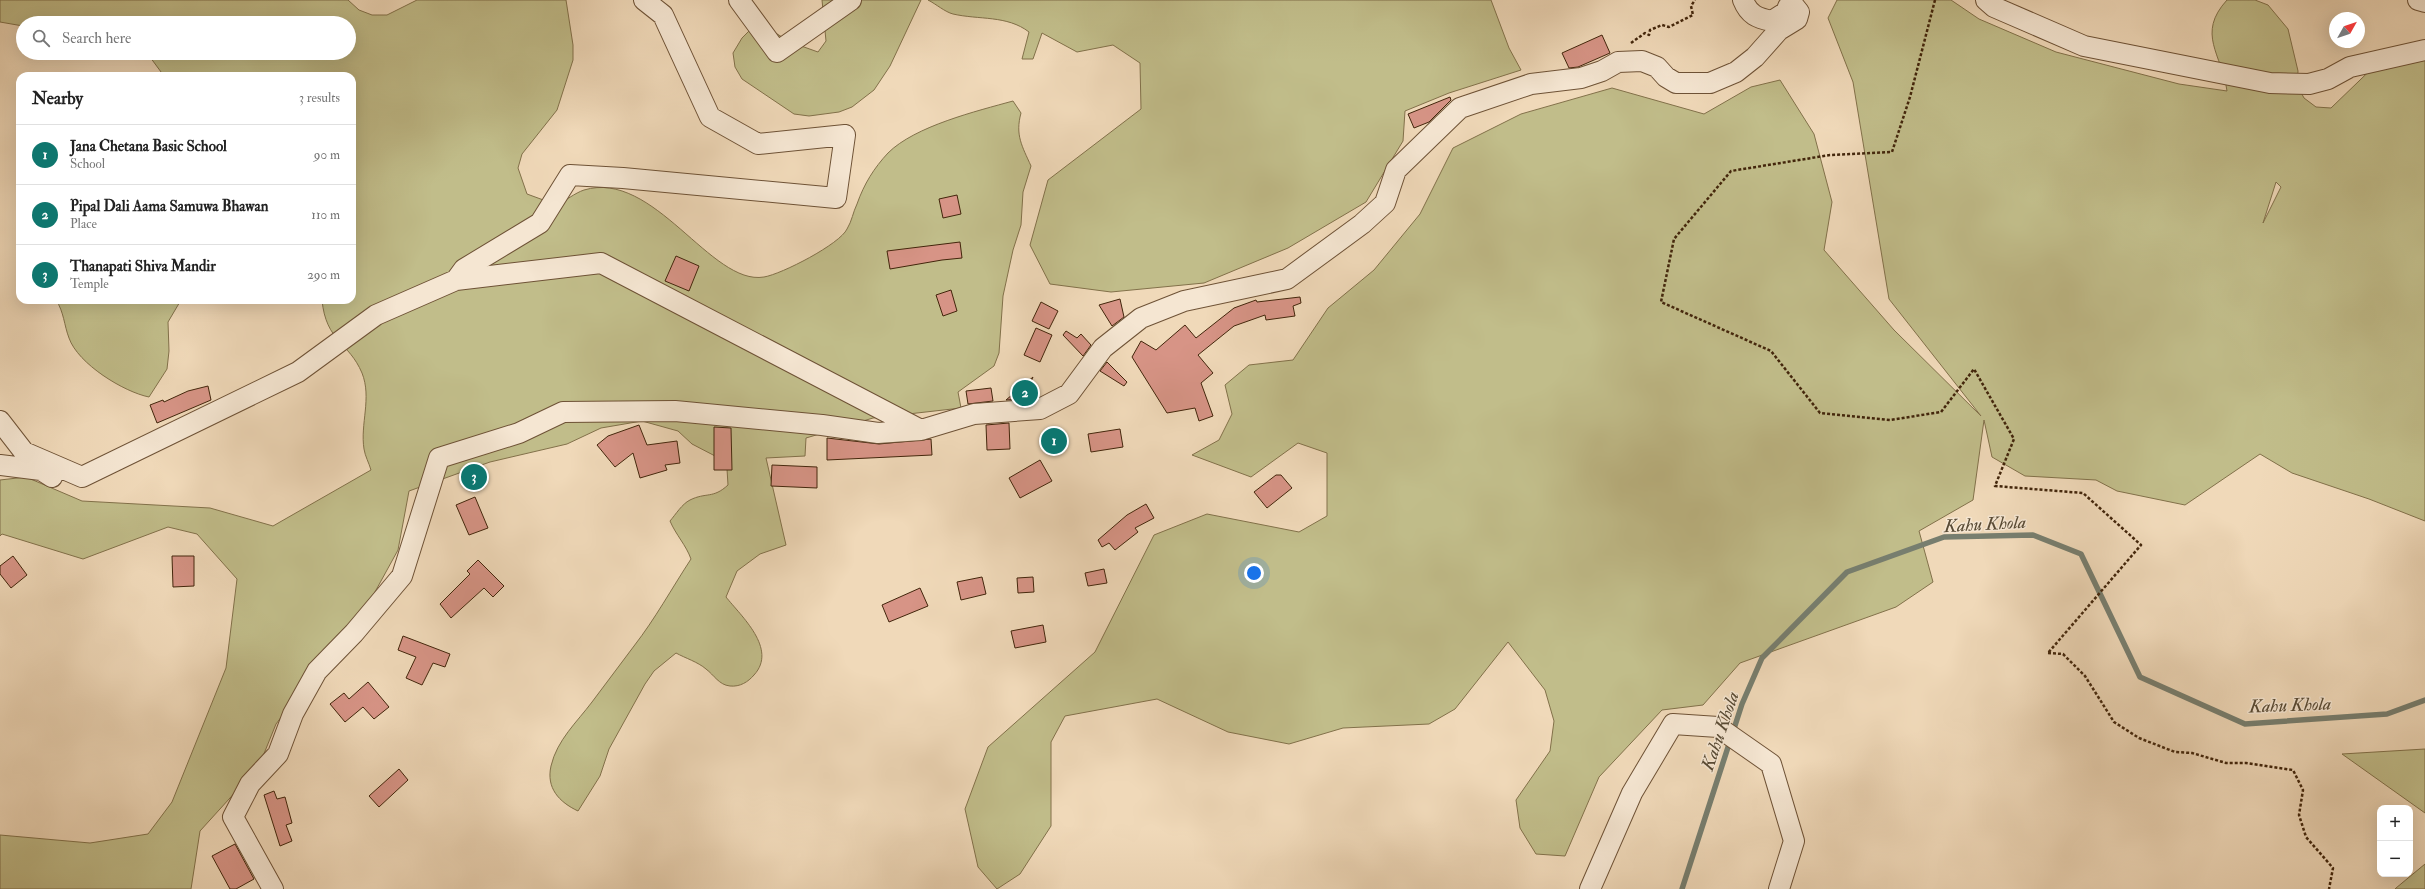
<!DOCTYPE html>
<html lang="en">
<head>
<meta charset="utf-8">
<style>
	:root { --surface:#fff; --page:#f6f6f6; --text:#222; --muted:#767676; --line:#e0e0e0; --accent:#0f766e }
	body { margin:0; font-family:"IM FELL Double Pica",serif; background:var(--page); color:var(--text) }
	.controls { position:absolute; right:12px; bottom:12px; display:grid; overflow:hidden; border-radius:8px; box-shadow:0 4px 16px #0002 }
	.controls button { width:36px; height:36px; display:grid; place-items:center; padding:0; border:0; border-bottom:1px solid var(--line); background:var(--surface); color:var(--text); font:20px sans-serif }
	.compass { position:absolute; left:2329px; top:12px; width:36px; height:36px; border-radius:50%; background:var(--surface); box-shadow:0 4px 16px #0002; rotate:50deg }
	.you { position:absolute; left:1254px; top:573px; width:14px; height:14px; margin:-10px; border:3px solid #fff; border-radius:50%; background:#1a73e8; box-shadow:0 0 0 6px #1a73e833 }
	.badge { display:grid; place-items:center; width:26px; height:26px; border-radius:50%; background:var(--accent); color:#fff; font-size:13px; font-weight:700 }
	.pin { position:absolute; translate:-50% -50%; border:2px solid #fff; box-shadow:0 1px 4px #0006 }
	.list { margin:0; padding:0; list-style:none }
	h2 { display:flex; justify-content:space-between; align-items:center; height:52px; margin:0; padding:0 16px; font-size:17px }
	h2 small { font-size:13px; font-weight:400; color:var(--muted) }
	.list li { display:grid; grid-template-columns:26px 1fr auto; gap:12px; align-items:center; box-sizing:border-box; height:60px; padding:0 16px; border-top:1px solid var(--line) }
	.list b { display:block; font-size:15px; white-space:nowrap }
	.list p { margin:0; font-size:13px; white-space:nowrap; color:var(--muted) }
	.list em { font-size:13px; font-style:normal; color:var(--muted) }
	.icon { flex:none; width:22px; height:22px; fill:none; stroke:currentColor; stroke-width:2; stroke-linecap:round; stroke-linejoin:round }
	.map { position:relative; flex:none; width:2425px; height:889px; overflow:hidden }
	.search { position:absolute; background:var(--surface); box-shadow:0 4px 16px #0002; left:16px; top:16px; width:340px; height:44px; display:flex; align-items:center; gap:10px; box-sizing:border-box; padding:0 14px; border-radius:22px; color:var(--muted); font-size:15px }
	.panel { position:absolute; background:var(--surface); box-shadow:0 4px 16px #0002; left:16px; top:72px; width:340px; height:232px; border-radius:12px }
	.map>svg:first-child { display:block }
	.green { fill:#c1bd8a; stroke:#82714a; fill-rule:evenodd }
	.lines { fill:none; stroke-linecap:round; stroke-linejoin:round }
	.stream { stroke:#777e6f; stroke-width:5.5 }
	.building { fill:#d79486; stroke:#42250b }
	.street-casing { stroke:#6e5236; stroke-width:22 }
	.path { stroke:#42250b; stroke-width:2.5; stroke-dasharray:3 2; stroke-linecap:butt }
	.street { stroke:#f5e6d2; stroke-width:20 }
	.labels { text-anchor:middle; stroke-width:3; stroke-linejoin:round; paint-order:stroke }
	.water-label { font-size:18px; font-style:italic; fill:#584a34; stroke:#f5e6d2 }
</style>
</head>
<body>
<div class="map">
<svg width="2425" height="889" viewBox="0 0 2425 889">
	<rect width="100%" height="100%" fill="#f0d9b9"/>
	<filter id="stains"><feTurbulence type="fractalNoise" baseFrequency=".005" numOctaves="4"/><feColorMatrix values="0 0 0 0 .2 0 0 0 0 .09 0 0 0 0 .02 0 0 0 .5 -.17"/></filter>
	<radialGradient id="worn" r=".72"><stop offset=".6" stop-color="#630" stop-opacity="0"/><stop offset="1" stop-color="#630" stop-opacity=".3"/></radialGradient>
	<path class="green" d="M0,0H348L359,10L372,15H387L417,0H566L573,45V60L557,110L522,154L518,168L527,194L557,205C565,201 575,193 584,190C654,169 711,286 764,277C782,274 840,244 847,229C852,221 853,212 857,204C864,184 874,168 888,153C915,126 977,111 1013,101L1021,113C1015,135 1022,146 1031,166L1023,192L1021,225L1013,250L1003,296L999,353L994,366L958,392L961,408L873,418L806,438L805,456L766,458L786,545L760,554L737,571L726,597C741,616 778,649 754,675C748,682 740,687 730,686C719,685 714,675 706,669C698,662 685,658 676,653L654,671L645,684L609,749L600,776L578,811C559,802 546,788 551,766C557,740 577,722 592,702C606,683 620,665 634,646C655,619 672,588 691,559C686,545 676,535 670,521C676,514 682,504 690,500C706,492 713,499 728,485L727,469L717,457L692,444L678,431L642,421L601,428L567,444L490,462L409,491L398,550L370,601L276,724L259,766L200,831L191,889H0V835L90,843L148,834L172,802L226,668L237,579L197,534L168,527L83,559L2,534L0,536V480L26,477L82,501L210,508L273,526L371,470C369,463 365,456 364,449C360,424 372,398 362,373C349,342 326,342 322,300H352V76H164L150,57L139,53H349V23H23V26L0,22Z
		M822,0H921L890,66L874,90L852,107L839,112L809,116L794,114L742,79L735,67L733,53L742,38L752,28L766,27L790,42L818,52L826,41Z
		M928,0H1491L1509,48L1521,70L1449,93L1405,111L1403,141L1366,202L1288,248L1204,283L1111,292L1050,284L1030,245L1048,180L1141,109L1140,63L1113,45L1077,52L1042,33L1033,59H1022L1029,32C1007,15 979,20 953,14C945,12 936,4 928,0Z
		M1837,0H1951L1979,19L2056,52L2179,84L2227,91C2222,54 2196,34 2227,0H2255L2268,5L2288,29L2298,71L2297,85L2304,98L2316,107L2331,108L2387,54L2425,53V521L2369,499L2292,473L2260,454L2185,505L2117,491L2096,480L2025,476L1992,457L1984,420L1973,500L1919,531L1933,582L1896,607L1740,663L1703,705L1662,710L1599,777L1565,856L1536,854L1520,828L1516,800L1550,751L1554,721L1545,690L1508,642L1455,709L1429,724L1343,728L1289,744L1228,732L1157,699L1065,716L1051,742V826L1020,874L997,889L978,867L965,809L988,747L1095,652L1154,535L1207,514L1299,532L1327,516V453L1298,443L1251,477L1192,455L1219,440L1232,414L1225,385L1249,365L1293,360L1328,308L1374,270L1420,214L1453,148L1521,114L1612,88L1704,114L1751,87L1780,80L1814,134L1832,202L1824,250L1894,330L1981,416L1889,299L1853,82L1828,18ZM2276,182L2281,187L2263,223Z
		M56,300H181L168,322L169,351L167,369L149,397C124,392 78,364 69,338C64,325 64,312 56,300Z
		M2425,749V813L2342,754Z
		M2425,864V889H2395L2396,888Z"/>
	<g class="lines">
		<path class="stream" d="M1682,889L1742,704L1762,658L1847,572L1944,537L2033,535L2081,554L2140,677L2245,724L2387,714L2425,700"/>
	</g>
	<path class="building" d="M1602,35L1610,53L1578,67L1569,68L1562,53Z
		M1450,97L1451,100L1429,122L1414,128L1408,114Z
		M957,195L961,214L943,218L939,199Z
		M960,242L962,258L942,260L890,269L887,251Z
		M676,256L699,266L689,291L665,281Z
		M951,290L957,311L943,316L936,295Z
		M1300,297L1301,303L1293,306L1295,316L1266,320L1265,315L1234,326L1198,355L1213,373L1201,383L1213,416L1199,421L1195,408L1167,413L1132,357L1141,341L1156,350L1185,325L1196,338L1234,308L1256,300L1257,302Z
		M1120,299L1124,317L1112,326L1099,305Z
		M1041,302L1058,311L1049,329L1032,321Z
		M1036,328L1052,335L1040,362L1024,355Z
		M1066,331L1077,338L1081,334L1091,345L1083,356L1063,335Z
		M1107,362L1127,382L1124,386L1100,371Z
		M1033,377L1023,399L1006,400Z
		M208,386L211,400L157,423L150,405L163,400L164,402L188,391Z
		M991,388L993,401L968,404L966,391Z
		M1009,423L1010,449L987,450L986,425Z
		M639,425L647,445L677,441L680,463L665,465L667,470L640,478L633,453L615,467L597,445L608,436Z
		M714,427L731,428L732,470H714Z
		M1120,429L1123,447L1091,452L1088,434Z
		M827,438L879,444L931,439L932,455L827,460Z
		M1040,460L1052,481L1020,498L1009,478Z
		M772,465L817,467V488L771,486Z
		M1276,475H1281L1292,488L1267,508L1254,492Z
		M475,497L488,528L469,535L456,505Z
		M1146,504L1154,518L1135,528L1138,532L1115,550L1109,543L1102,547L1098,540L1127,515Z
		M13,556L27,575L11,588L0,574V566Z
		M172,556H194V586L173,587Z
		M478,560L504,586L493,597L484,588L451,618L440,604L470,574L467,571Z
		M1104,569L1107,583L1088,586L1085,573Z
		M982,577L986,594L961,600L957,582Z
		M1033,577L1034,592L1018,593L1017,578Z
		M920,588L928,606L889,622L882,605Z
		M1043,625L1046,642L1015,648L1011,631Z
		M403,636L450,654L445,667L433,663L422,685L406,678L416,657L398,650Z
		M368,682L389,707L374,719L363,707L345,722L330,704L344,693L349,699Z
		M399,769L408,780L379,807L369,796Z
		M274,791L277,799L285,797L292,823L286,825L292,841L280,846L264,795Z
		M235,844L254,879L236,889H230L212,856Z"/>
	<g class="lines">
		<g class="street-casing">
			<path id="street" d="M739,0L777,52L851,0
				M1986,0L1994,7L2084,46L2270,83L2309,84L2328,79L2350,67L2425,50
				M2418,0L2425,2
				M456,280L464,269L540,223L570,175L623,178L836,198L845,135L758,144L710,117L663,15L644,0
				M0,421L24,452L82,477L298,372L376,315L456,280L601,263L921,430L974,414L1040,409L1069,394L1103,348L1141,318L1184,301L1287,279L1362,224L1385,203L1396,170L1460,108L1531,84L1581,78L1602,71L1618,62L1642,61L1657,67L1666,77L1676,83H1710L1736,72L1755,57L1779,30L1797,19L1799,12L1795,7H1788L1786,12L1772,21C1757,18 1749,15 1743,0
				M0,465L41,470L52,477
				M273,889L233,817L250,784L278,754L293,714L317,671L354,633L402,576L439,458L519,433L563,412L675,411L822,425L878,433L921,430
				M1590,889L1632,793L1673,724L1718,727L1771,764L1794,841L1779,889"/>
		</g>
		<path class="path" d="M1935,0L1910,97L1892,152L1830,155L1731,171L1674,239L1661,302L1771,351L1820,413L1890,420L1941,412L1974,369L2014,439L1995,486L2083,493L2141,545L2048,653
			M1631,43L1645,33L1649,35L1650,30L1662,25L1669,27L1693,15L1691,6L1695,0
			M2048,653L2063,654L2085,676L2114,722L2139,738L2175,752L2192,753L2226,763H2246L2293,770L2303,790L2299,815L2306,837L2333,868L2329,889"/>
		<use href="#street" class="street"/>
	</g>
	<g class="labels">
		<g class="water-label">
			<text transform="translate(1985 524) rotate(-3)" y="6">Kahu Khola</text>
			<text transform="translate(2290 705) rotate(-2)" y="6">Kahu Khola</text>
			<text transform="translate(1720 731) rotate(-71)" y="6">Kahu Khola</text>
		</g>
	</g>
	<rect width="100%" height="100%" filter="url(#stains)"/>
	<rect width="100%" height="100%" fill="url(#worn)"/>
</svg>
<div class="controls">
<button>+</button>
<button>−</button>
</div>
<svg class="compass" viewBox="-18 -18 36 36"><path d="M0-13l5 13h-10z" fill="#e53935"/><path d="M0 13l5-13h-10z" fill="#767676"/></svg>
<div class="you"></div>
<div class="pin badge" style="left:1054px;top:441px">1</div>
<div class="pin badge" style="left:1025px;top:393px">2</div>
<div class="pin badge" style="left:474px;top:477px">3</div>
<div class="search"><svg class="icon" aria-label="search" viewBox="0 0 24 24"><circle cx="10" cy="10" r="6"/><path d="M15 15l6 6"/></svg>Search here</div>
<section class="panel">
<h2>Nearby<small>3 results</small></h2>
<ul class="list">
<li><span class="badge">1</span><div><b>Jana Chetana Basic School</b><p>School</p></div><em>90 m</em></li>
<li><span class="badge">2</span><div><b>Pipal Dali Aama Samuwa Bhawan</b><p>Place</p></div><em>110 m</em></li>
<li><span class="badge">3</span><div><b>Thanapati Shiva Mandir</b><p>Temple</p></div><em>290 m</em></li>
</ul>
</section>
</div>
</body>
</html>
